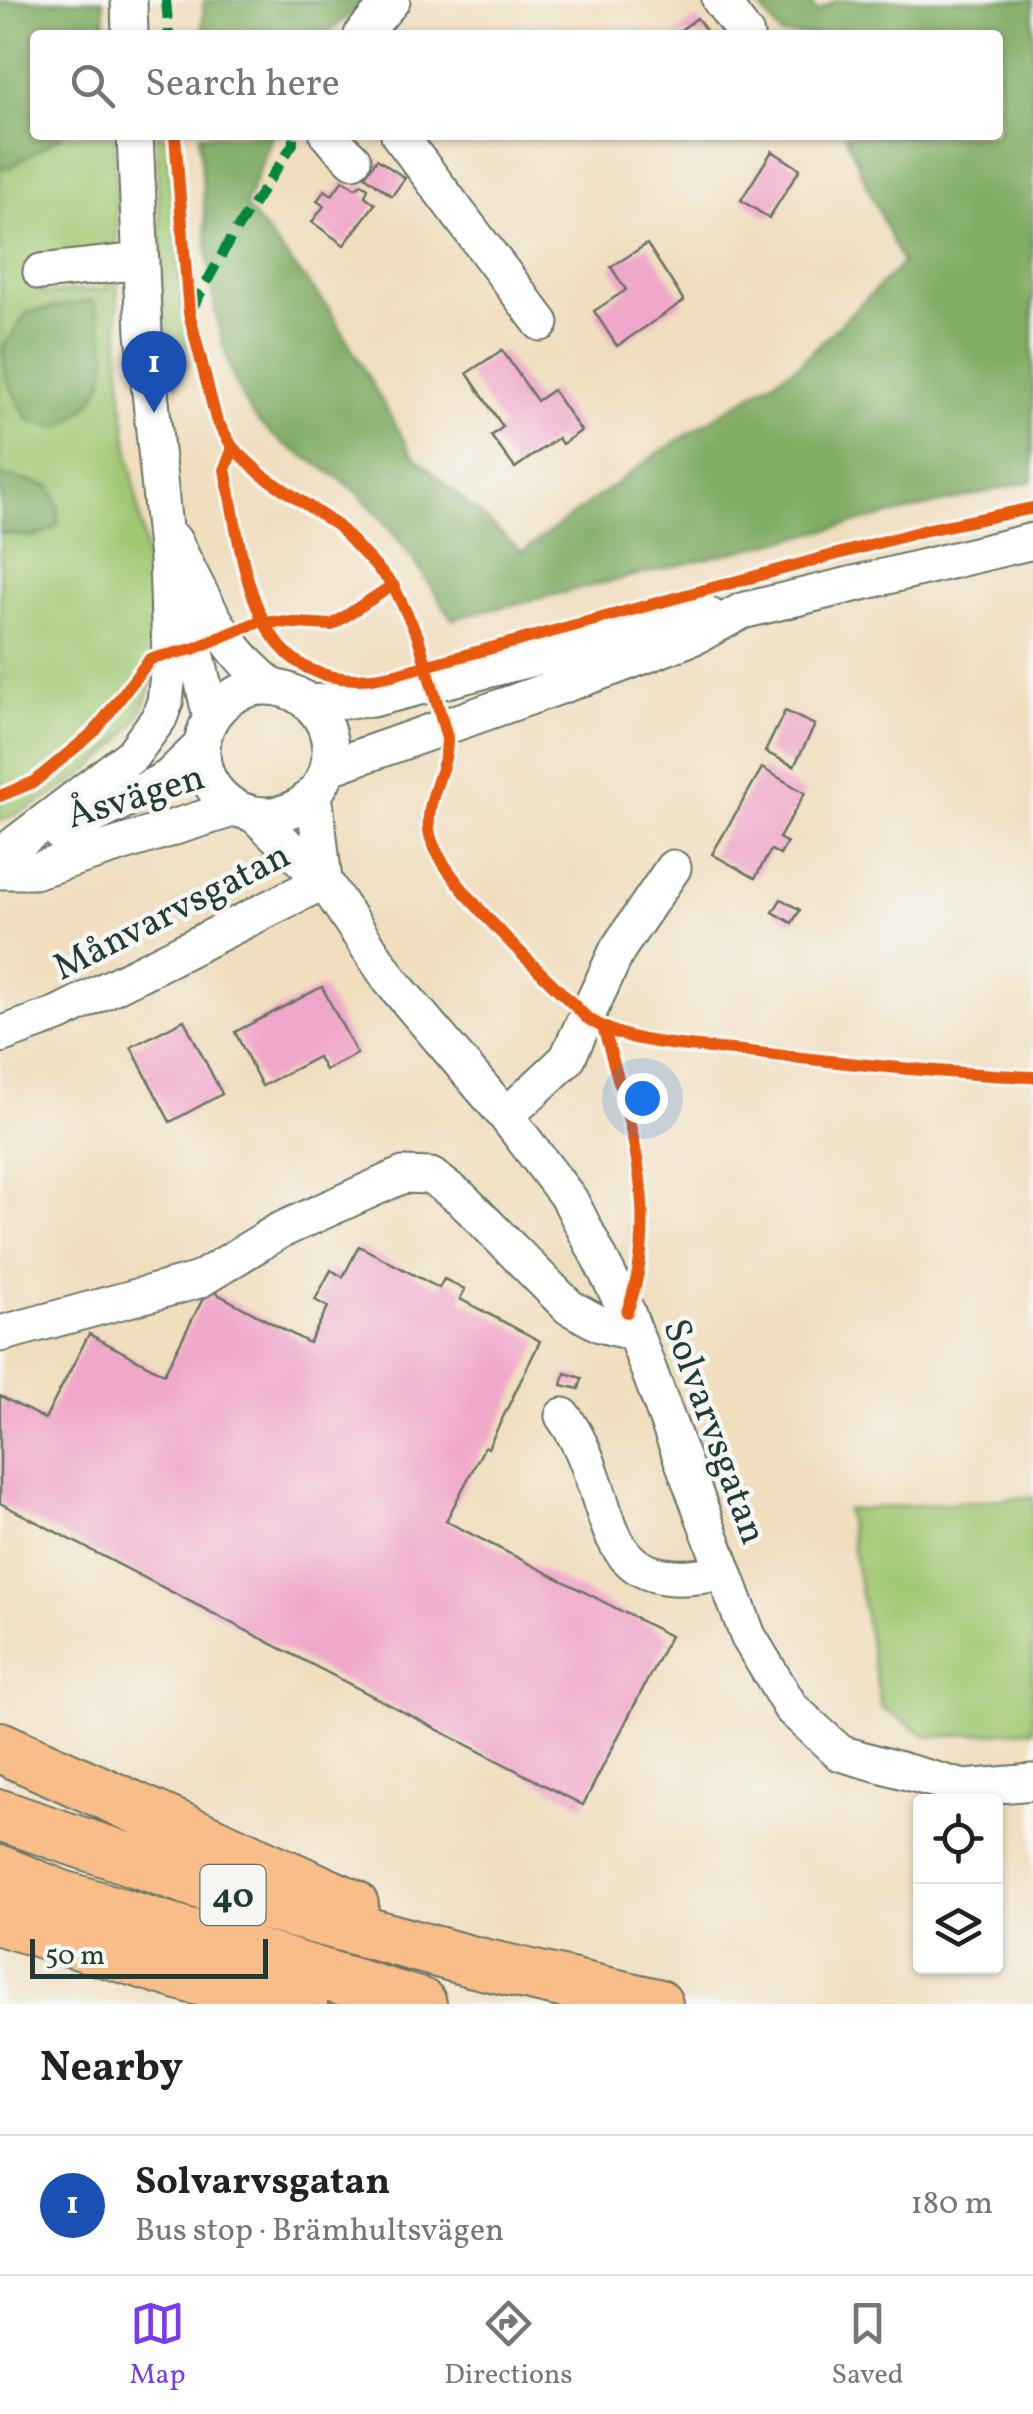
<!DOCTYPE html>
<html lang="en">
<head>
<meta charset="utf-8">
<style>
	:root { --surface:#fff; --page:#f6f6f6; --text:#222; --muted:#767676; --line:#e0e0e0; --accent:#7c3aed }
	body { margin:0; font-family:Vollkorn,serif; background:var(--page); color:var(--text) }
	.controls { position:absolute; right:30px; bottom:30px; display:grid; overflow:hidden; border-radius:10px; box-shadow:0 2px 8px #0004 }
	.controls button { width:90px; height:90px; display:grid; place-items:center; padding:0; border:0; border-bottom:2px solid var(--line); background:var(--surface); color:var(--text); font:50px sans-serif }
	.scale { position:absolute; left:30px; bottom:25px; width:238px; box-sizing:border-box; padding-left:10px; border:5px solid #1f3d34; border-top:0; font-size:28px; line-height:35px; white-space:nowrap; color:#1f3d34; -webkit-text-stroke:8px #f6f6f2; paint-order:stroke }
	.you { position:absolute; left:642px; top:1098px; width:35px; height:35px; margin:-25px; border:8px solid #fff; border-radius:50%; background:#1a73e8; box-shadow:0 0 0 15px #1a73e833 }
	.badge { display:grid; place-items:center; width:65px; height:65px; border-radius:50%; background:var(--accent); color:#fff; font-size:32px; font-weight:700 }
	.pin { position:absolute; translate:-50% -82px; filter:drop-shadow(0 2px 5px #0008) }
	.pin::after { content:''; position:absolute; top:52px; width:35px; height:30px; background:inherit; clip-path:polygon(0 0,100% 0,50% 100%) }
	.list { margin:0; padding:0; list-style:none }
	h2 { display:flex; justify-content:space-between; align-items:center; height:130px; margin:0; padding:0 40px; font-size:42px }
	h2 small { font-size:32px; font-weight:400; color:var(--muted) }
	.list li { display:grid; grid-template-columns:65px 1fr auto; gap:30px; align-items:center; box-sizing:border-box; height:140px; padding:0 40px; border-top:2px solid var(--line) }
	.list b { display:block; font-size:38px; white-space:nowrap }
	.list p { margin:0; font-size:32px; white-space:nowrap; color:var(--muted) }
	.list em { font-size:32px; font-style:normal; color:var(--muted) }
	.icon { flex:none; width:55px; height:55px; fill:none; stroke:currentColor; stroke-width:2; stroke-linecap:round; stroke-linejoin:round }
	.map { position:relative; flex:none; width:1033px; height:2004px; overflow:hidden }
	.search { position:absolute; background:var(--surface); box-shadow:0 2px 8px #0004; left:30px; right:30px; top:30px; height:110px; display:flex; align-items:center; gap:25px; box-sizing:border-box; padding:0 35px; border-radius:10px; color:var(--muted); font-size:38px }
	.sheet { height:270px; background:var(--surface) }
	nav { display:flex; justify-content:space-around; align-items:center; box-sizing:border-box; height:140px; border-top:2px solid var(--line); background:var(--surface); font-size:28px; color:var(--muted) }
	nav a { display:grid; justify-items:center; gap:5px }
	nav .on { color:var(--accent) }
	.map>svg:first-child { display:block }
	.green { fill:#a1c772; stroke:#608253; stroke-width:2.5; fill-rule:evenodd }
	.forest { fill:#80ac64; stroke:#50744c; stroke-width:2.5 }
	.building { fill:#f0a8ca }
	.lines { fill:none; stroke-linecap:round; stroke-linejoin:round }
	.minor-casing { stroke:#687564; stroke-width:39 }
	.highway-casing { stroke:#687564; stroke-width:54 }
	.minor { stroke:#fff; stroke-width:35 }
	.highway { stroke:#f8bd89; stroke-width:50 }
	.quiet { stroke:#00873e; stroke-width:10; stroke-dasharray:20 10; stroke-linecap:butt }
	.cycleway-casing { stroke:#f6f6f2; stroke-width:19 }
	.cycleway { stroke:#e8590c; stroke-width:12 }
	.labels { text-anchor:middle; stroke-width:9; stroke-linejoin:round; paint-order:stroke }
	.shield { fill:#f6f6f2; stroke:#60746d; stroke-width:2.5 }
	.shield-label { font-size:35px; font-weight:bold; fill:#1f3d34 }
	.street-label { font-size:38px; fill:#1f3d34; stroke:#f6f6f2 }
</style>
</head>
<body>
<div class="map">
<svg width="1033" height="2004" viewBox="0 0 1033 2004">
	<rect width="100%" height="100%" fill="#f6f6f2"/>
	<filter id="ink" filterUnits="userSpaceOnUse"><feTurbulence type="fractalNoise" baseFrequency=".01" numOctaves="2"/><feDisplacementMap in="SourceGraphic" scale="20" xChannelSelector="R" yChannelSelector="G"/><feConvolveMatrix kernelMatrix="1 2 1 2 8 2 1 2 1" color-interpolation-filters="sRGB"/></filter>
	<filter id="wash" filterUnits="userSpaceOnUse"><feTurbulence type="fractalNoise" baseFrequency=".0048" numOctaves="4" result="noise"/><feDisplacementMap in="SourceGraphic" scale="40" xChannelSelector="R" yChannelSelector="G"/><feGaussianBlur stdDeviation="2.25" result="paint"/><feColorMatrix in="noise" values="0 0 0 0 0 0 0 0 0 0 0 0 0 0 0 0 0 1.4 0 .05"/><feComposite in="paint" operator="in"/></filter>
	<g filter="url(#wash)">
		<rect width="100%" height="100%" fill="#f0debe"/>
		<path class="green" d="M63,135H115C118,231 114,329 125,424C132,490 165,622 152,682C137,750 59,796 0,821V533L34,537L57,526L58,505L50,486L0,475V168L11,167ZM104,251L107,289L43,294L41,254Z
			M156,135H166L189,364L176,385L165,342Z
			M1033,1497V1730L929,1737L881,1707L846,1510Z"/>
		<path class="forest" d="M0,0H103L106,35H35V135H63L11,167L0,168Z
			M204,0H368L325,35H202Z
			M755,0H808L817,12L836,0H1033V481L452,619C423,573 395,529 355,491C321,459 264,445 243,399C204,319 207,222 199,135H273L245,206L330,310L412,454L522,552L661,451L798,365L902,264L845,135H998V35H781Z
			M93,300C114,358 115,394 59,428L29,421L7,381L3,348L27,313Z
			M0,475L50,486L58,505V526L34,537L0,533Z"/>
		<g id="blocks">
			<path class="building" d="M697,18L709,35H674Z
				M772,151L800,169L769,218L741,200Z
				M377,159L405,178L392,196L365,176Z
				M343,180L355,188L362,184L368,188L365,196L375,204L344,245L312,222L324,206L317,201L325,190L332,195Z
				M647,244L684,301L617,346L594,311L626,290L611,267Z
				M502,350L537,401L553,390L581,431L562,444L558,438L515,468L491,436L503,427L467,373Z
				M785,711L815,725L794,766L765,752Z
				M762,768L805,793L779,838L787,843L780,855L771,850L755,878L712,854Z
				M781,899L800,910L792,923L773,912Z
				M322,987L357,1054L325,1070L318,1057L262,1086L235,1032Z
				M184,1020L222,1094L170,1122L131,1047Z
				M359,1246L439,1288L444,1279L465,1289L460,1299L540,1341L488,1448L485,1446L446,1521L670,1636L583,1805L0,1503V1396L45,1419L89,1334L164,1374L208,1289L309,1343L328,1307L315,1300L331,1270L343,1277Z
				M565,1373L582,1378L579,1389L562,1385Z"/>
		</g>
	</g>
	<g filter="url(#ink)">
		<use href="#blocks" fill-opacity="0" stroke="#687564" stroke-width="2.5"/>
		<g class="lines">
			<g class="minor-casing">
				<path id="minor" d="M129,0L130,35
					M720,0L746,35
					M362,35L392,0
					M328,135L353,160
					M399,135L541,323
					M41,272L141,261
					M174,541C202,597 222,648 273,687
					M187,612L211,718
					M202 751a64 64 0 1 1 128 0a64 64 0 1 1-128 0Z
					M308,703L372,699L707,614
					M328,768L617,666L698,635L742,611L1033,541
					M314,793L324,881
					M254,814L324,881L391,981L506,1116L570,1200L627,1312L748,1636L791,1708L840,1753L964,1788L1033,1782
					M60,833L168,778L202,745
					M0,856L132,755L159,718L165,702L170,655L167,558L144,333L135,135
					M0,871H34L236,808
					M0,1035L58,1014L324,881
					M506,1116L567,1059L618,949L673,868
					M0,1334L199,1280L279,1231L403,1175L431,1176L461,1198L569,1307L600,1324L635,1333
					M563,1416C622,1497 584,1602 723,1572"/>
			</g>
			<g class="highway-casing">
				<path id="highway" d="M0,1747L353,1905
					M0,1815L251,1901L470,1961L657,2004
					M0,1871L59,1895L421,2004
					M0,1920L195,1979L302,2004"/>
			</g>
			<use href="#minor" class="minor"/>
			<use href="#highway" class="highway"/>
			<path class="quiet" d="M166,0L169,35
				M192,309L231,238L293,144V135"/>
			<g class="cycleway-casing">
				<path id="cycleway" d="M175,135L189,313L216,419L233,448L262,475L338,526L393,585L418,637L447,738C448,770 426,796 429,829C432,875 550,980 586,1017C628,1047 692,1045 742,1051C839,1063 935,1073 1033,1077
					M233,448L225,469C245,568 251,704 392,675L926,530L1033,508
					M0,796L34,782L95,731L150,659L193,649L260,621L332,625L393,585
					M604,1030C631,1122 662,1219 627,1312"/>
			</g>
			<use href="#cycleway" class="cycleway"/>
		</g>
	</g>
	<g class="labels">
		<rect class="shield" x="200.5" y="1865" width="65" height="60" rx="8"/>
		<g class="shield-label">
			<text x="233" y="1907">40</text>
		</g>
		<g class="street-label">
			<text transform="translate(135 795) rotate(-17)" y="13">Åsvägen</text>
			<text transform="translate(171 910) rotate(-27)" y="13">Månvarvsgatan</text>
			<text transform="translate(716 1431) rotate(70)" y="13">Solvarvsgatan</text>
		</g>
	</g>
</svg>
<div class="controls">
<button><svg class="icon" aria-label="locate" viewBox="0 0 24 24"><circle cx="12" cy="12" r="6"/><path d="M12 2v4M12 18v4M2 12h4M18 12h4"/></svg></button>
<button><svg class="icon" aria-label="layers" viewBox="0 0 24 24"><path d="M12 4l9 5-9 5-9-5zM3 14l9 5 9-5"/></svg></button>
</div>
<div class="scale">50 m</div>
<div class="you"></div>
<div class="pin badge" style="left:154px;top:413px;background:#1a4fb4">1</div>
<div class="search"><svg class="icon" aria-label="search" viewBox="0 0 24 24"><circle cx="10" cy="10" r="6"/><path d="M15 15l6 6"/></svg>Search here</div>
</div>
<section class="sheet">
<h2>Nearby<small></small></h2>
<ul class="list">
<li><span class="badge" style="background:#1a4fb4">1</span><div><b>Solvarvsgatan</b><p>Bus stop · Brämhultsvägen</p></div><em>180 m</em></li>
</ul>
</section>
<nav>
<a class="on"><svg class="icon" aria-label="map" viewBox="0 0 24 24"><path d="M3 6l6-2 6 2 6-2v14l-6 2-6-2-6 2zM9 4v14M15 6v14"/></svg>Map</a>
<a><svg class="icon" aria-label="directions" viewBox="0 0 24 24"><path d="M12 3l9 9-9 9-9-9zM9 14v-3h6M13 9l2 2-2 2"/></svg>Directions</a>
<a><svg class="icon" aria-label="saved" viewBox="0 0 24 24"><path d="M7 4h10v16l-5-4-5 4z"/></svg>Saved</a>
</nav>
</body>
</html>
